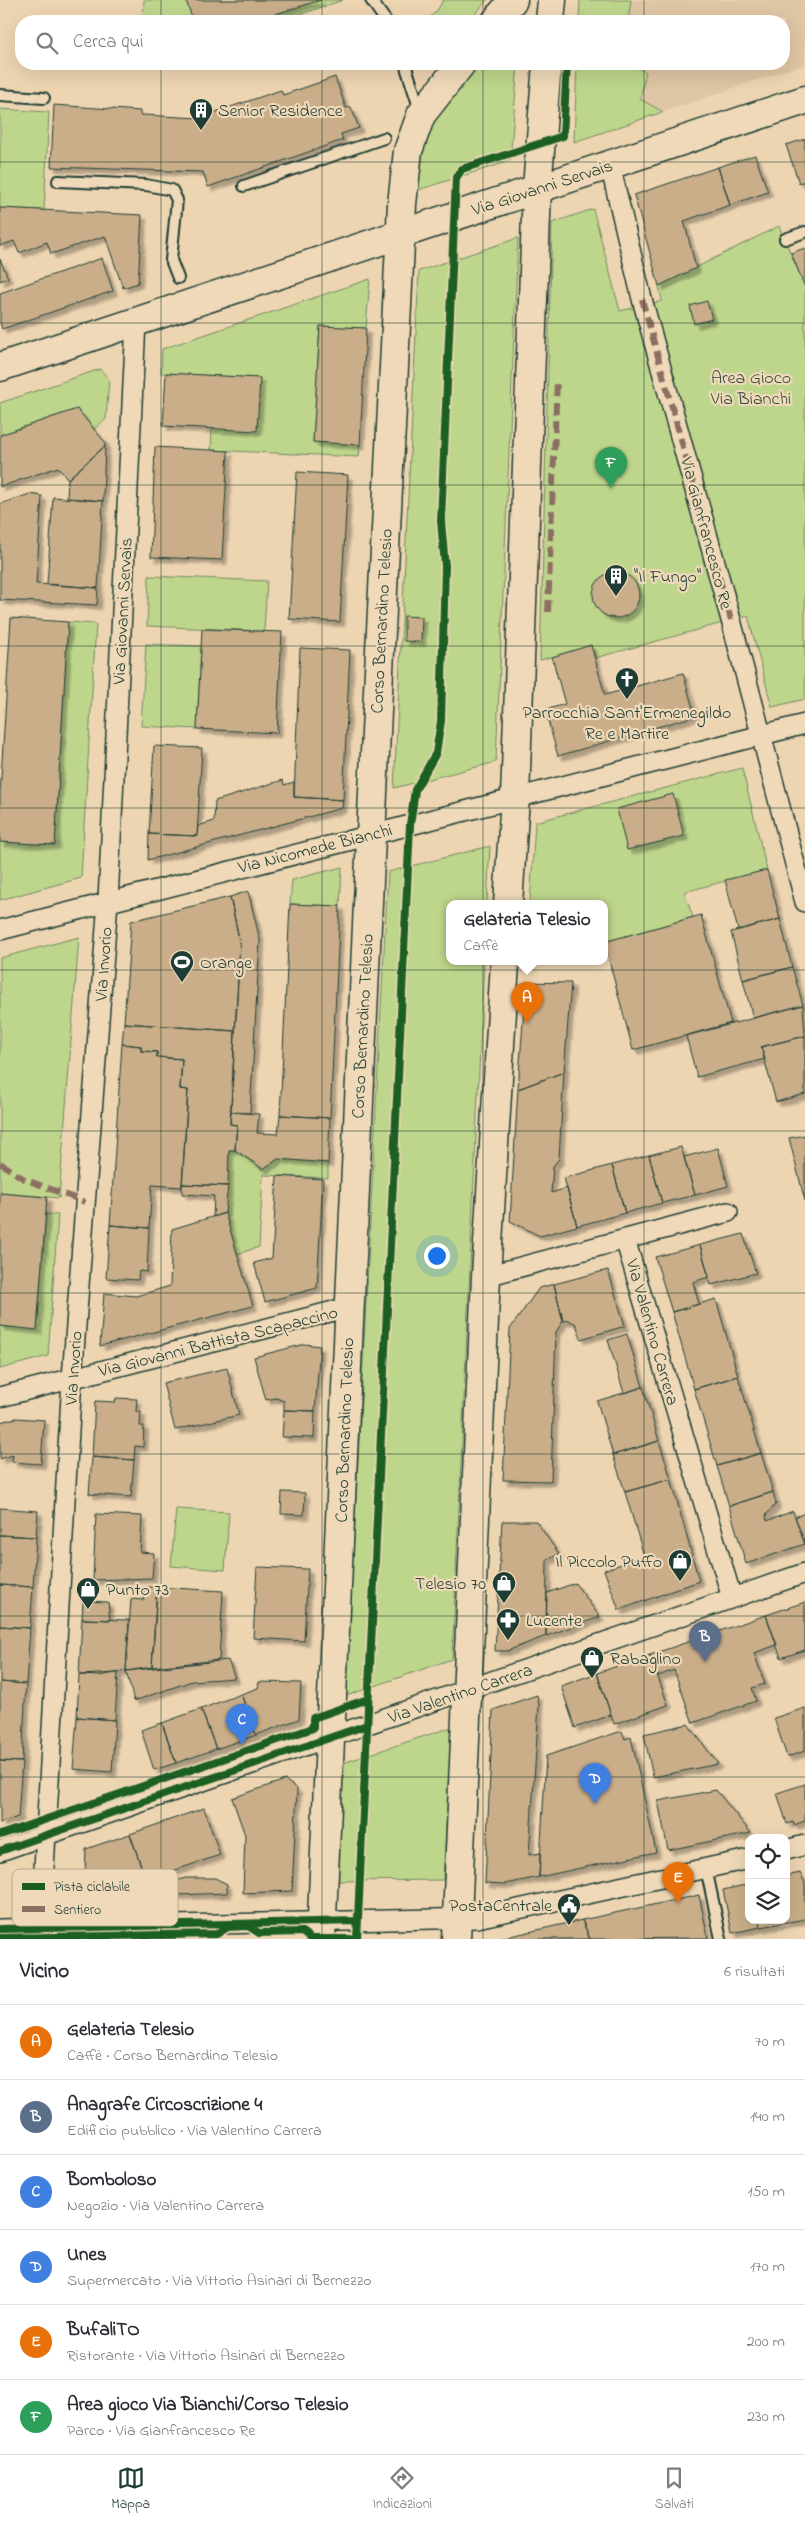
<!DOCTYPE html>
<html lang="it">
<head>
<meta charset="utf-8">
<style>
	:root { --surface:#fff; --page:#f7f7f7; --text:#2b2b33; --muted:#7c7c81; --line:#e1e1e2; --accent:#1f3d34 }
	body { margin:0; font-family:"Indie Flower",sans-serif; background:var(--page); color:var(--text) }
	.controls { position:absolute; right:15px; bottom:15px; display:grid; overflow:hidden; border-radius:10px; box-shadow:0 5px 20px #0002 }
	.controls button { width:45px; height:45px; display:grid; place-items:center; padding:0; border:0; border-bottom:1px solid var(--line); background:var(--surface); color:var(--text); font:25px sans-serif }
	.you { position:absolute; left:436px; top:1255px; width:18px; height:18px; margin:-12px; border:4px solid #fff; border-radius:50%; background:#1a73e8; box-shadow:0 0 0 8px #1a73e833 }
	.badge { display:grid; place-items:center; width:32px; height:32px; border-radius:50%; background:var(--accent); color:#fff; font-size:16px; font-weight:700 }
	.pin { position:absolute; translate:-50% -41px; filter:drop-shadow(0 1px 2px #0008) }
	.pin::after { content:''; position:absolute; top:26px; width:18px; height:15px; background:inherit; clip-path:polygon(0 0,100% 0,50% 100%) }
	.popup { position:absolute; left:446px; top:900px; width:162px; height:65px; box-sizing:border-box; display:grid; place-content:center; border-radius:10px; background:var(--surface); filter:drop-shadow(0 1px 4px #0005); font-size:16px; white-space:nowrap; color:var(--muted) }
	.popup b { font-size:19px; color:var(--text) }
	.popup::after { content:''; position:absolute; left:50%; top:100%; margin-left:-10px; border:10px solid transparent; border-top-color:var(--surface) }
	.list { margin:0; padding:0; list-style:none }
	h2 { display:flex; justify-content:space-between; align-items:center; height:65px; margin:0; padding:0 20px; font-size:21px }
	h2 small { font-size:16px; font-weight:400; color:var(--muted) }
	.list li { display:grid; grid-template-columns:32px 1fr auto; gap:15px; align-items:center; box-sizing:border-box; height:75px; padding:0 20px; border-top:1px solid var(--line) }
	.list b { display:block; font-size:19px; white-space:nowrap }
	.list p { margin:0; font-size:16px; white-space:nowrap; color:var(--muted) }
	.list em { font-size:16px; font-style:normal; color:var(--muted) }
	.icon { flex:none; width:28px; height:28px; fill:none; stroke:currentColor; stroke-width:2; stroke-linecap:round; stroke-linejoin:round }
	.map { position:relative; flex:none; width:805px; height:1939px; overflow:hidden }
	.search { position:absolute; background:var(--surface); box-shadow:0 5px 20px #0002; left:15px; right:15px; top:15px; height:55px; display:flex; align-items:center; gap:12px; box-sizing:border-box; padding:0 18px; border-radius:20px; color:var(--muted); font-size:19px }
	.sheet { height:515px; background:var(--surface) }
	nav { display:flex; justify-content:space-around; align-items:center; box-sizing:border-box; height:70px; border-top:1px solid var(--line); background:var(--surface); font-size:14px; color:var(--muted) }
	nav a { display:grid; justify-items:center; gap:2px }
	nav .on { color:var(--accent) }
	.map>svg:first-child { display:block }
	.built { fill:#dfc6a4 }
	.green { fill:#bed68c; stroke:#6e8a60 }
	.building { fill:#c9ae89; stroke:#1f3d34; filter:url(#shadow) }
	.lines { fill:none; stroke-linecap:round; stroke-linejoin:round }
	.lane-casing { stroke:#1f3d34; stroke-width:14 }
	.street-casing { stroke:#1f3d34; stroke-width:22 }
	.secondary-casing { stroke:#1f3d34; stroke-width:31 }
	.lane { stroke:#efd9b8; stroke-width:10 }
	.street { stroke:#efd9b8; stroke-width:19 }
	.secondary { stroke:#efd9b8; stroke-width:28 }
	.quiet { stroke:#8d6e63; stroke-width:6; stroke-dasharray:12 6; stroke-linecap:butt }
	.cycleway-casing { stroke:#efd9b8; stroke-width:11 }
	.cycleway { stroke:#1b5e20; stroke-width:8 }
	.grid { fill:none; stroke:#1f3d34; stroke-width:1; stroke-opacity:0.55 }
	.labels { text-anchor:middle; stroke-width:4.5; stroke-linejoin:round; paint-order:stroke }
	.poi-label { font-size:18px; fill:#1f3d34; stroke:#efd9b8; text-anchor:start }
	.street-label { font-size:18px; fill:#1f3d34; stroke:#efd9b8 }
	.park-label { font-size:18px; fill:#2f4c3d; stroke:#efd9b8 }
	.key { fill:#efd9b8; stroke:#b1aa90; stroke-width:1 }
	.key-label { font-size:14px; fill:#1f3d34 }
</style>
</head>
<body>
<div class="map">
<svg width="805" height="1939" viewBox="0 0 805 1939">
	<defs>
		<filter id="shadow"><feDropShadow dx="4.5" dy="4.5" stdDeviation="1" flood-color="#0004"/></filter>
	</defs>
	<rect width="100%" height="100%" fill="#eed5b2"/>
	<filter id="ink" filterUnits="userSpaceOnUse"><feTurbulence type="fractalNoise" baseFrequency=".02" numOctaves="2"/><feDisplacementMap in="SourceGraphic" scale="10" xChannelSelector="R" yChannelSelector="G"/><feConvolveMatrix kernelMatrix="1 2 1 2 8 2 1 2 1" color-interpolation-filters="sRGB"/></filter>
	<g filter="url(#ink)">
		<path class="built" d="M631,0H805V64L663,112L640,99L646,72L631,64H784V21H628Z"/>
		<path class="green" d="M144,0H343L281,21H143Z
			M443,0H487L469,21H426L437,11Z
			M580,0H631L628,21H579Z
			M478,64H518L510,161L418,190V154L436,114Z
			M577,64H631L646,72L640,99L663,112L574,142Z
			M0,109L49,112L44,210L0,208Z
			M593,209L620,311L662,301L659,286L779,226L805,287V699L772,707L748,616L595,658L591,646L540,660L552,223Z
			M518,238L496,762L394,788L419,271Z
			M370,279L366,328L320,326L313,442L360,445L359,457L211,450L212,428L260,378L161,373L162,349Z
			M100,369L109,379L106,419L94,429L77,409L0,435V403Z
			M149,576L267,581L264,631L147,626Z
			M68,622L96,624L81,878L0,900V842L55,845Z
			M146,644L201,646L197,729L141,726Z
			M742,768L767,870L684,892L693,917L605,942L604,904H530L535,822Z
			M490,846L487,904H450V962H484L452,1659L346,1696L388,872Z
			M342,867L340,906L290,904L292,880Z
			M79,937L59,1198L0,1193V958Z
			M229,1150H235L263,1169L278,1159L328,1163V1178L263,1175L259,1247L237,1254L225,1213Z
			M46,1214L58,1215L48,1356L0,1369V1326L37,1329Z
			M176,1509L229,1512L225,1570L171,1566Z
			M452,1727L443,1880L337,1881L343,1763Z"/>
		<path class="building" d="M186,0H321L253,21H244L243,16L225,21H193Z
			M335,77L346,108L351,107L359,128L341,134L343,140L208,187L203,172L51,167L54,105L140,111V115H143L198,118L281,90L283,95Z
			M805,139V181L799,183L786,145Z
			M755,155L768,192L730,205L718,167Z
			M718,167L730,205L684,221L696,268L659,286L634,195Z
			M0,208L142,215L138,283L123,288L105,236L51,254L47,242L19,253L14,241L0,246Z
			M805,248V287L791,253Z
			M102,258L113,291L2,329L0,322V293Z
			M0,259L8,278L0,281Z
			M707,301L712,319L694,324L690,306Z
			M320,326L366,328L360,445L313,442Z
			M166,373L260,378L257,431L163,426Z
			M77,409L105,442V446L68,479L58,467L0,487V435Z
			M105,446L103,501L67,498L68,479Z
			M155,447L228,451L222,560L151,557Z
			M297,472L348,475L340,622L289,619Z
			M30,494L42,496L36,584L98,588L97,605L0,600V504Z
			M53,497L103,501L98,588L47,584Z
			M593 595a23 23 0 1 1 46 0a23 23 0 1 1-46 0Z
			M404,616L422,617L421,642L404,641Z
			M11,618L68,622L55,845L0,842V793Z
			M202,629L282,632L277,733L197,729Z
			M591,645L605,695L683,673L695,716L558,756L545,710L565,704L552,657Z
			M300,648L350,650L343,800L294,797Z
			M154,746L202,748L197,836L149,834Z
			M283,780L284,785L294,782V797L343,800L342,808L148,860L149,834L197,836L198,826L214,821L215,801Z
			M673,794L684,836L627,850L617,809Z
			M767,870L780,919L738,930L725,880Z
			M248,891L260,940L250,1113L231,1112L240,943L230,897Z
			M230,897L240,943L235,1031L124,1023L131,921Z
			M290,904L340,906L330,1118L280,1115Z
			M701,915L731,1023L633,1050L604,942Z
			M780,919L792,967L743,980L731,932Z
			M792,967L803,1005L753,1018L743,980Z
			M526,982L571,983L564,1072L518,1089Z
			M803,1005L805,1036L761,1047L765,1059L697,1077L686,1036Z
			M124,1023L235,1031L230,1124L237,1125L235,1150H229L228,1186L182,1184L188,1090L180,1089L182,1059L157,1057V1052L141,1051V1046L122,1044Z
			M805,1036V1094L776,1102L761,1047Z
			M122,1044L141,1046V1051L157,1052V1057L182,1059L180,1089L188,1090L182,1187L152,1185L149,1228L110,1225Z
			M564,1072L559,1159L553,1166L551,1193L567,1188L577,1226L540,1236L510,1221L518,1089Z
			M231,1112L259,1114L257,1133L278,1134L280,1115L330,1118L328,1163L278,1159L263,1169L235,1150L237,1125L230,1124Z
			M805,1135V1201L789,1138Z
			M681,1147L695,1195L662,1203L649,1155Z
			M718,1148L728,1186L695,1195L684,1157Z
			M649,1155L662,1203L625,1213L612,1165Z
			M612,1165L625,1213L577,1226L564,1178Z
			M277,1176L323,1179L317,1288L265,1302L254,1263L272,1258Z
			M182,1184L228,1186L225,1213L213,1217L214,1196L182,1194Z
			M0,1193L47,1197L37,1330L0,1326Z
			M225,1213L253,1306L100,1346L104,1293L136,1296L170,1286L172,1229Z
			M110,1225L149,1228L147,1272L139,1271L138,1280L106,1278Z
			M743,1234L756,1273L711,1285L700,1245Z
			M700,1245L709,1277L693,1282L699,1304L672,1312L655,1257Z
			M608,1270L625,1326L581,1339L576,1324L569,1320L563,1321L554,1284Z
			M554,1284L563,1321L556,1332L551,1481L503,1480L510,1329L539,1288Z
			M716,1299L738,1376L694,1389L672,1312Z
			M627,1334L643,1387L624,1393L608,1340Z
			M305,1344L320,1346L315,1411L284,1410V1401L276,1398L266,1400L254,1357Z
			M227,1368L239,1415L175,1430L163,1383Z
			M738,1376L761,1453L717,1466L694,1389Z
			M643,1387L659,1441L613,1455L597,1401Z
			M116,1398L137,1399L136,1412H141L140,1426H144L143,1447L135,1446L134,1460L92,1457L95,1401L115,1402Z
			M284,1410L315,1411L314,1438L282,1437Z
			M16,1418L44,1420L41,1464L12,1462L13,1455L0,1459V1422Z
			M659,1441L671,1479L625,1492L613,1455Z
			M761,1453L773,1492L729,1506L717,1466Z
			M92,1457L134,1460L131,1497L89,1494Z
			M671,1479L699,1581L619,1610L604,1570L644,1556L625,1492Z
			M282,1492L305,1493L304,1515L281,1514Z
			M773,1492L776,1504L766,1515L767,1521L793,1511L805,1544L746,1564L729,1506Z
			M0,1508L38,1511L36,1537L0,1535Z
			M805,1513V1544L795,1517Z
			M96,1514L142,1516L140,1552L154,1553L152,1578L93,1580Z
			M502,1521H536L559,1554L547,1560L546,1636L507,1651H495Z
			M0,1535L36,1537L33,1587L0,1585Z
			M257,1567L308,1569L304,1641L253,1638Z
			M575,1583L600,1617L546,1636L547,1593Z
			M0,1585L33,1587L30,1628L0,1626Z
			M145,1587H157L152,1667L126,1671L131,1599L144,1600Z
			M157,1587L223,1591L219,1660L152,1667Z
			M83,1601L108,1602L110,1620L82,1619Z
			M805,1602V1650L781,1658L766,1615Z
			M766,1615L777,1645L754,1653L765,1684L752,1688L756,1701L693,1723L674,1670L658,1676L650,1655Z
			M82,1619L129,1620L126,1671L99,1676L79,1675Z
			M0,1626L30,1628L26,1684L0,1682Z
			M650,1655L668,1705L614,1724L597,1673Z
			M228,1660L235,1678L192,1681L134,1701L126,1671Z
			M118,1673L115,1720L77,1717L79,1675Z
			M597,1673L611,1715L575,1728L561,1686Z
			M0,1682L26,1684L22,1762L0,1761Z
			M259,1682L301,1683L299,1719L256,1735L241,1694L258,1688Z
			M241,1694L256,1735L216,1749L201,1709Z
			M537,1695L539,1706L529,1855L540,1853L539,1877L506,1884L485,1883L493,1710Z
			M805,1708V1751L787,1757L774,1718Z
			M201,1709L216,1749L176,1763L162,1723Z
			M77,1717L115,1720L112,1772L73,1769Z
			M162,1723L176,1763L154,1770L141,1730Z
			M688,1724L718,1764L653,1777L644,1734Z
			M622,1731L625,1739L631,1737L656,1852L539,1877L546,1756Z
			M0,1761L22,1762L18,1817L0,1823Z
			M285,1780L297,1789L292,1891L243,1893L245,1835L232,1798Z
			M805,1784V1821L794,1825L793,1822L787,1824L777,1793Z
			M716,1790L751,1833L668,1850L658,1801Z
			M204,1808L220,1855L146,1880L130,1834Z
			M130,1834L146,1880L127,1897L84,1898L86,1849Z
			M800,1873L805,1883V1919L761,1927L759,1920H786V1876Z
			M185,1878H215L227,1884V1893L151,1896V1889Z
			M749,1884V1920H759L761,1927L732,1933L723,1890Z
			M699,1895L708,1938L590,1939L582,1920Z
			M582,1920L590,1939H497Z"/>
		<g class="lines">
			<g class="lane-casing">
				<path id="lane" d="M371,0L386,21
					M405,64L420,110
					M0,95L44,98
					M58,181L146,185L172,190L177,200L171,260L178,278
					M244,186L384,138
					M785,239L805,232
					M706,1868L721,1939"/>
			</g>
			<g class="street-casing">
				<path id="street" d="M610,165L642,299L731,620L805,902
					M0,930L805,724
					M625,1239L732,1598
					M486,1276L728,1212
					M0,1397L349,1307
					M786,1850L805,1845
					M0,1851L805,1573
					M0,1929L477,1918L749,1859
					M40,1939L72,1378L108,901L136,322"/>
			</g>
			<g class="secondary-casing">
				<path id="secondary" d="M496,21L513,0
					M550,21L552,0
					M0,367L805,100
					M508,904L515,798L537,188L547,64
					M321,1939L373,793L402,204L408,151L421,115L461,64
					M456,1939L486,1276L505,962"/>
			</g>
			<use href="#lane" class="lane"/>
			<use href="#street" class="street"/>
			<use href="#secondary" class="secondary"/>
			<path class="quiet" d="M642,299L731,620
				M548,612L557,379
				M0,1163L24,1179L85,1202"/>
			<g class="cycleway-casing">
				<path id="cycleway" d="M0,1835L313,1728V1718L368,1699
					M0,1851L367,1725
					M0,1929L358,1921
					M0,1938L217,1934L228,1927L248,1926L259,1933L302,1932L311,1939H350
					M357,1939L410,825L415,790L436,753L441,721L445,566L441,521L456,178L462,169L563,136L567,64"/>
			</g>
			<use href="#cycleway" class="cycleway"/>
		</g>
	</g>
	<path class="grid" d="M161,0V21M322,0V21M483,0V21M644,0V21M161,64V1939M322,64V1939M483,64V1939M644,64V1939M0,162H805M0,323H805M0,485H805M0,646H805M0,808H805M0,970H805M0,1131H805M0,1293H805M0,1454H805M0,1616H805M0,1777H805"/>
	<defs>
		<g id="building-pin" transform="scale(1.25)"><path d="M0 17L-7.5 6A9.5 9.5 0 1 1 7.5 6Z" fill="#1f3d34" stroke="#efd9b8"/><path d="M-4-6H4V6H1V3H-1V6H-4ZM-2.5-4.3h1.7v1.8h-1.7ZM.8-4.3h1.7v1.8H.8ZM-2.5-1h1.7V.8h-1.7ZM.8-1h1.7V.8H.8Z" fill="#fff"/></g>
		<g id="church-pin" transform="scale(1.25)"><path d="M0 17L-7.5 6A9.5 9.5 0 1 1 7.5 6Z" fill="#1f3d34" stroke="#efd9b8"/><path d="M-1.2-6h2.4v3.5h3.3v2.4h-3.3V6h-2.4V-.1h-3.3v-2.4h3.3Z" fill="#fff"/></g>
		<g id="stadium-pin" transform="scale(1.25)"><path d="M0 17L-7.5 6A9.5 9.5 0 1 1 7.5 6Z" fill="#1f3d34" stroke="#efd9b8"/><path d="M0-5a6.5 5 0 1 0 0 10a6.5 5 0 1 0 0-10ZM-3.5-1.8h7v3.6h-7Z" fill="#fff"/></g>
		<g id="shop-pin" transform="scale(1.25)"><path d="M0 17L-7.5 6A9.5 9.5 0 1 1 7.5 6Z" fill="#1f3d34" stroke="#efd9b8"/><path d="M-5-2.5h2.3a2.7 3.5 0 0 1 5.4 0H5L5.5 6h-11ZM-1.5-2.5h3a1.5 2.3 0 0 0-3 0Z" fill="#fff"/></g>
		<g id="pharmacy-pin" transform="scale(1.25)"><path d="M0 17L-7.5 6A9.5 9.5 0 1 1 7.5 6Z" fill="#1f3d34" stroke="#efd9b8"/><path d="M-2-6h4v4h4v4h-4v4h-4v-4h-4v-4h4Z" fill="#fff"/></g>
		<g id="civic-pin" transform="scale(1.25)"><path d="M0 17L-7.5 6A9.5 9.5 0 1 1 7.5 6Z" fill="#1f3d34" stroke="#efd9b8"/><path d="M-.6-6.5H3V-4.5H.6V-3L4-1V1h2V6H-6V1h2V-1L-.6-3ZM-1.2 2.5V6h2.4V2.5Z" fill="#fff"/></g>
	</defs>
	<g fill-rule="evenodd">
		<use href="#building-pin" x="201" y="110"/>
		<use href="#building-pin" x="616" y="576"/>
		<use href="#church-pin" x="627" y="679"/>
		<use href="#stadium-pin" x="182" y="962"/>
		<use href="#shop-pin" x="680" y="1561"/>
		<use href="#shop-pin" x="504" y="1583"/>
		<use href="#shop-pin" x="88" y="1589"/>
		<use href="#pharmacy-pin" x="508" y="1620"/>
		<use href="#shop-pin" x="592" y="1658"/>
		<use href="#civic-pin" x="569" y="1905"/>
	</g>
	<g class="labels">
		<g class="poi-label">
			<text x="218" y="116">Senior Residence</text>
			<text x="634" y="582">"Il Fungo"</text>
			<text x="627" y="718" text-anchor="middle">Parrocchia Sant'Ermenegildo<tspan x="627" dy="21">Re e Martire</tspan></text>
			<text x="200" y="968">Orange</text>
			<text x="662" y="1567" text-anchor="end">Il Piccolo Puffo</text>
			<text x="486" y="1589" text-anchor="end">Telesio 70</text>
			<text x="106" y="1595">Punto 73</text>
			<text x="526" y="1626">Lucente</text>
			<text x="610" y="1664">Rabaglino</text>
			<text x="552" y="1911" text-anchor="end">PostaCentrale</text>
		</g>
		<g class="street-label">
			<text transform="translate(542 187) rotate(-18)" y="6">Via Giovanni Servais</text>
			<text transform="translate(707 533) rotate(75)" y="6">Via Gianfrancesco Re</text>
			<text transform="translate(122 611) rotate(-87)" y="6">Via Giovanni Servais</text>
			<text transform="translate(381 621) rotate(-87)" y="6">Corso Bernardino Telesio</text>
			<text transform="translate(315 848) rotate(-14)" y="6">Via Nicomede Bianchi</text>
			<text transform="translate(103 964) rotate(-86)" y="6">Via Invorio</text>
			<text transform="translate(362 1026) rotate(-87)" y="6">Corso Bernardino Telesio</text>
			<text transform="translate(653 1332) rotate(74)" y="6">Via Valentino Carrera</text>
			<text transform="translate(218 1341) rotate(-14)" y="6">Via Giovanni Battista Scapaccino</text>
			<text transform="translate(73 1368) rotate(-86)" y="6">Via Invorio</text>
			<text transform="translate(344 1430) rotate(-88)" y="6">Corso Bernardino Telesio</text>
			<text transform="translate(460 1693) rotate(-19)" y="6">Via Valentino Carrera</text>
		</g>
		<g class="park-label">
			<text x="751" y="383">Area Gioco<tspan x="751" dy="21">Via Bianchi</tspan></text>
		</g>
	</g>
	<rect x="12" y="1869" width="166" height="57" rx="8" class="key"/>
	<rect x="22" y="1883" width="23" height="7" fill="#1b5e20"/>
	<rect x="22" y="1906" width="23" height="6" fill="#8d6e63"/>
	<g class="key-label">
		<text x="54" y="1891">Pista ciclabile</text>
		<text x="54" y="1914">Sentiero</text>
	</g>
</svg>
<div class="controls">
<button><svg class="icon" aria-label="locate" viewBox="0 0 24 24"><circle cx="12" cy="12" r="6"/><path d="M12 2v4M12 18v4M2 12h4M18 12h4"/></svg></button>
<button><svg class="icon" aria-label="layers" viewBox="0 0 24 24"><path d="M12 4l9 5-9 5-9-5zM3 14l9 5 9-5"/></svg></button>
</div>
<div class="you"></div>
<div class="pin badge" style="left:527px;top:1023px;background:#e8710a">A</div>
<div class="popup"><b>Gelateria Telesio</b>Caffè</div>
<div class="pin badge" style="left:705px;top:1662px;background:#5c6f8a">B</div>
<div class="pin badge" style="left:242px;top:1745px;background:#3f7fe0">C</div>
<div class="pin badge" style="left:595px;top:1804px;background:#3f7fe0">D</div>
<div class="pin badge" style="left:678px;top:1903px;background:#e8710a">E</div>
<div class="pin badge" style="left:611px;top:488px;background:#2e9e5b">F</div>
<div class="search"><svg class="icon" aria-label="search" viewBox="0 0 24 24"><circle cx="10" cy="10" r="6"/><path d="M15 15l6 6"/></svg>Cerca qui</div>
</div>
<section class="sheet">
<h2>Vicino<small>6 risultati</small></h2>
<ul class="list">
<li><span class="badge" style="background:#e8710a">A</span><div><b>Gelateria Telesio</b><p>Caffè · Corso Bernardino Telesio</p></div><em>70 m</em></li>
<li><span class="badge" style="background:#5c6f8a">B</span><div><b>Anagrafe Circoscrizione 4</b><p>Edificio pubblico · Via Valentino Carrera</p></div><em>140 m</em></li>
<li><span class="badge" style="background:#3f7fe0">C</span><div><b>Bomboloso</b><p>Negozio · Via Valentino Carrera</p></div><em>150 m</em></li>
<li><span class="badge" style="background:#3f7fe0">D</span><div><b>Unes</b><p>Supermercato · Via Vittorio Asinari di Bernezzo</p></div><em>170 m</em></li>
<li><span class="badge" style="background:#e8710a">E</span><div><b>BufaliTO</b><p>Ristorante · Via Vittorio Asinari di Bernezzo</p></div><em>200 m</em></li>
<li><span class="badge" style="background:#2e9e5b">F</span><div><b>Area gioco Via Bianchi/Corso Telesio</b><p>Parco · Via Gianfrancesco Re</p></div><em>230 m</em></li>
</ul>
</section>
<nav>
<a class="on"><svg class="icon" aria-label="map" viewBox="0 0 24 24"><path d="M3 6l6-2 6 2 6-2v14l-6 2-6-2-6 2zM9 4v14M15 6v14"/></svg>Mappa</a>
<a><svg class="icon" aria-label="directions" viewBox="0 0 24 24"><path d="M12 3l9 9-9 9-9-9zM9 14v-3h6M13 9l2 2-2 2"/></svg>Indicazioni</a>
<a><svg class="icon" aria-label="saved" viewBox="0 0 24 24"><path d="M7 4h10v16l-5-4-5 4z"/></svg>Salvati</a>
</nav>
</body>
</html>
